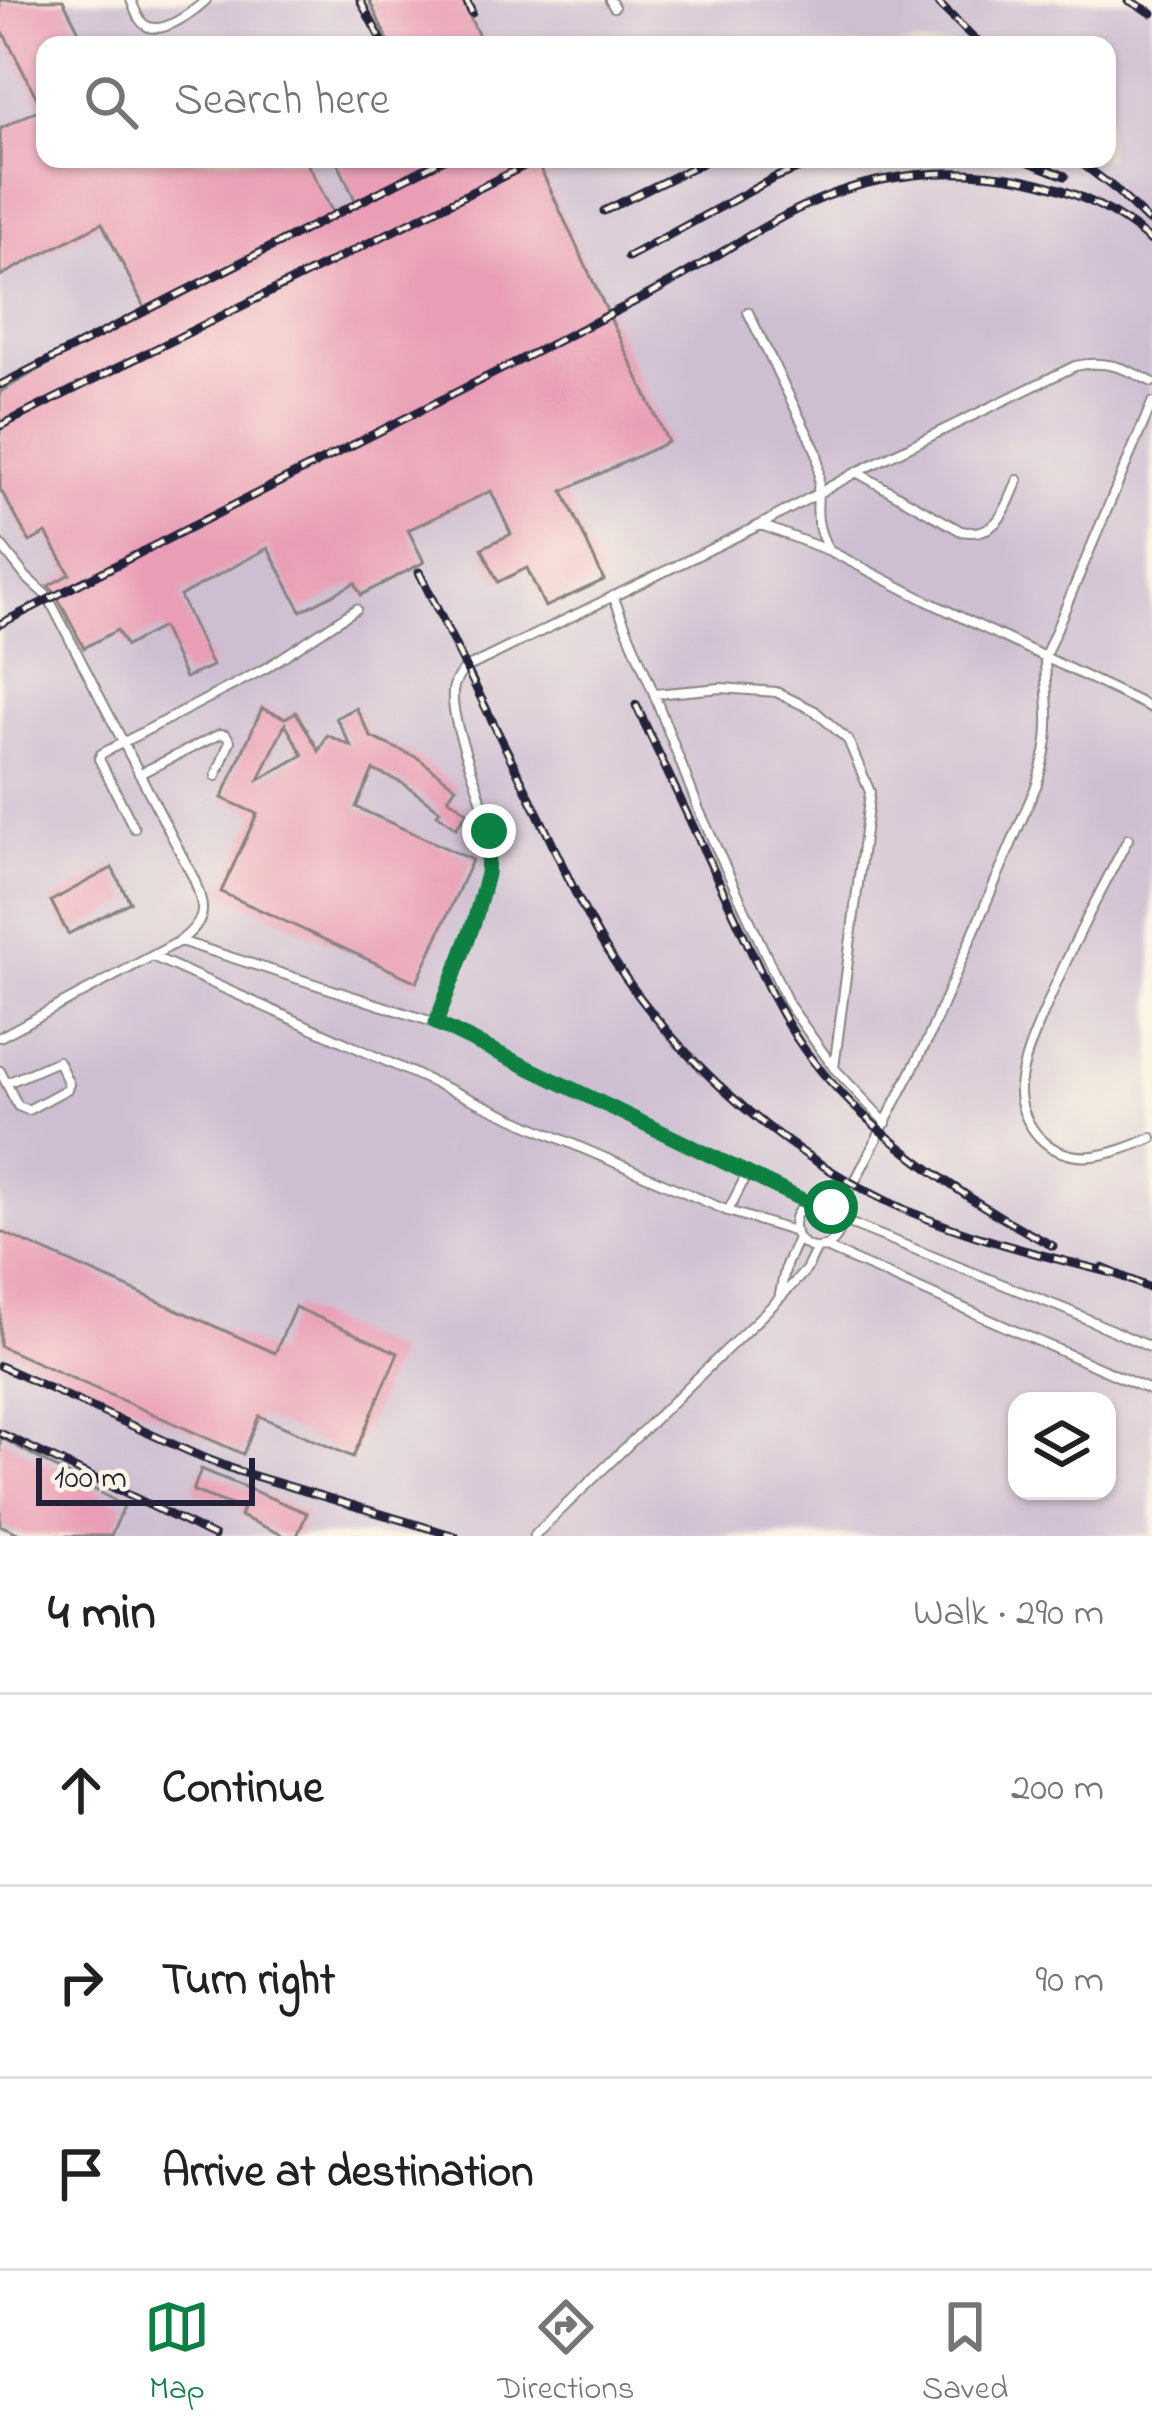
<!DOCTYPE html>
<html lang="en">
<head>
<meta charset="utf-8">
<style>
	:root { --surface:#fff; --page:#f6f6f6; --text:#202124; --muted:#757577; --line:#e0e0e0; --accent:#0b8043 }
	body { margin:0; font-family:"Indie Flower",sans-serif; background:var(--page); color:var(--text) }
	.controls { position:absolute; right:36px; bottom:36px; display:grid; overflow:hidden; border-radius:24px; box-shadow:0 3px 9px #0004 }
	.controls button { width:108px; height:108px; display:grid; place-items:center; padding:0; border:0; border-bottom:3px solid var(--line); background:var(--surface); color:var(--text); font:60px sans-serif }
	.scale { position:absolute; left:36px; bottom:30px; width:219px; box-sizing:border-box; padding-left:12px; border:6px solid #22223b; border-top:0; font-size:33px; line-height:42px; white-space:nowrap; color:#22223b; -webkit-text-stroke:9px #fcf5e5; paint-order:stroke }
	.stop { position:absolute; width:36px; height:36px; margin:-27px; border:9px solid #0b8043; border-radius:50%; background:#fff }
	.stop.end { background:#0b8043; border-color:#fff; box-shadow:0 3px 12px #0008 }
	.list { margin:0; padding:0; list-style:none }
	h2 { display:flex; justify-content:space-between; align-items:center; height:156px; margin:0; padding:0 48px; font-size:51px }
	h2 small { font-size:39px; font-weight:400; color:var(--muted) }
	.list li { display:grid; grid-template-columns:78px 1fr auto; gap:36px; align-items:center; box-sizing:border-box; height:192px; padding:0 48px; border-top:3px solid var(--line) }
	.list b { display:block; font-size:45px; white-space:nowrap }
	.list em { font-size:39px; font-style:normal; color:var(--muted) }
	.icon { flex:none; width:66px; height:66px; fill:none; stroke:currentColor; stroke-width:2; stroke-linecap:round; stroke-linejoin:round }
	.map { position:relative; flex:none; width:1152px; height:1536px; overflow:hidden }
	.search { position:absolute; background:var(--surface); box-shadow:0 3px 9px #0004; left:36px; right:36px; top:36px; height:132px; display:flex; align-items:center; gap:30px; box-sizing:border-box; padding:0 42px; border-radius:24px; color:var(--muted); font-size:45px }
	.sheet { height:732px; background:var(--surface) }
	nav { display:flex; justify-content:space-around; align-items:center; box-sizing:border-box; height:168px; border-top:3px solid var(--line); background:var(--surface); font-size:33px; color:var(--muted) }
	nav a { display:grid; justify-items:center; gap:6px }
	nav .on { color:var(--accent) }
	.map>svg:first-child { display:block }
	.industrial { fill:#cdbed2; fill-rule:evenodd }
	.building { fill:#e99eb5; fill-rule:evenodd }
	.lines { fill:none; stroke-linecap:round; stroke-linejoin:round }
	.lane-casing { stroke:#888481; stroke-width:12 }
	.lane { stroke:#fff; stroke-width:8 }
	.rail-casing { stroke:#22223b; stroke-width:9 }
	.rail { stroke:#fcf5e5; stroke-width:4.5; stroke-dasharray:14; stroke-linecap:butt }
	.route { stroke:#0b8043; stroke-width:15 }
</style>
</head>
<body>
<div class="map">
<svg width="1152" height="1536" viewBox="0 0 1152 1536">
	<rect width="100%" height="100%" fill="#fcf5e5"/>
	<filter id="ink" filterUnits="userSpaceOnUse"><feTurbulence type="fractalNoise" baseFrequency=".00833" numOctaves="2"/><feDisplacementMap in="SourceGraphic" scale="24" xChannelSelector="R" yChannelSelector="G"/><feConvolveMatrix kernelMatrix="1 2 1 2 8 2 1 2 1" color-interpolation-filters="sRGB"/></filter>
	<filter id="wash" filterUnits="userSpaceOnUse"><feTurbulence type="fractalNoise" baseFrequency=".004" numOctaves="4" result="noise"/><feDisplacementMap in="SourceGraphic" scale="48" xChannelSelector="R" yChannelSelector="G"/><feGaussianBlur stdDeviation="2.7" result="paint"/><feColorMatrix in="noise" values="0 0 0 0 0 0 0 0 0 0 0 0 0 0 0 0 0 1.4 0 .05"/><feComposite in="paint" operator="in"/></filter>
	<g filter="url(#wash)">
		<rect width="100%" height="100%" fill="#ede6c7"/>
		<path class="industrial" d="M0,0H1152V1536H0ZM45,45H1107V159H45ZM1017,1401H1107V1491H1017Z"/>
		<g id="blocks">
			<path class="building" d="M0,0H63L86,45H45V159H305L334,215L357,204L336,159H536L668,442L563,491L604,580L545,607L527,568L498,582L482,548L511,534L491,491L408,530L424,562L361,595L355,583L301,611L268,548L180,596L212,666L185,678L162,627L126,646L117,630L84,648L55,593L48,586L70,574L46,533L30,542L0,489V392L145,309L102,223L0,276V129L42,108L0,26Z
				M369,0H462L483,45H390Z
				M262,708L285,718L296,712L319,751L327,735L351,746L336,718L356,708L371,737L418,758L456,787L448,798L467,812L456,828L437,814L440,810L404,784L373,770L356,807L472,860L417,982L221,892L257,814L222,798ZM285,724L303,755L259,780Z
				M112,868L130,902L68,934L51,901Z
				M0,1231L275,1353L295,1307L398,1353L353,1457L259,1416L243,1454L0,1346Z
				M0,1437L124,1506L111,1536H25L0,1525Z
				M201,1469L307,1513L297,1536H285L240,1516L243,1509L193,1491Z"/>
		</g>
	</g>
	<g filter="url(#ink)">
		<use href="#blocks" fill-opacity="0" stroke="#888481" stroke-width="3"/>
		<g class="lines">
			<g class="lane-casing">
				<path id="lane" d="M131,0C135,9 138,23 149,27C166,33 194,11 206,0
					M610,0L614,7
					M748,312L817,453C824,492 807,514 829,550
					M858,473L961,531C999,538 1005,509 1018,480
					M761,525L830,551L927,601L1152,708
					M0,544L26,577L48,597L194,879C206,911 207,919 180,941L0,1037
					M613,596L654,694L721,688L776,692L815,711L848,740L870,792L834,1068
					M654,694L699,810L789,1005L834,1068L886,1123
					M139,774L220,734L226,735L230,741L216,776
					M134,828L99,759L101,754L266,668L356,609
					M1128,839C1099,894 1070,949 1046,1007C1035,1033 1023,1058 1020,1087C1019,1105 1027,1124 1039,1137C1072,1171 1115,1153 1152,1138
					M180,941L436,1023L810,1204
					M154,957L533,1127L728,1211L796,1232
					M436,1023C457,966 498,889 488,827C482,788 450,726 453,692C454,681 459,675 466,668L760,525L857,472L1075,366C1105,359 1125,368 1152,382
					M0,1071L18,1106L28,1110L67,1089L69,1084L58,1061L7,1083
					M794 1225a23 23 0 1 1 46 0a23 23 0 1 1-46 0Z
					M831,1207L854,1183L927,1041L1037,784C1042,764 1048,746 1048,726C1049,703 1045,680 1045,656L1152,403
					M728,1211L748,1172
					M839,1219L1067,1310L1152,1348
					M824,1247L1152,1391
					M779,1299L786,1265L798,1238
					M534,1536L778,1300L806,1270L817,1248"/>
			</g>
			<use href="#lane" class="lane"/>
			<g class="rail-casing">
				<path id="rail" d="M360,0L384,45
					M466,0L472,13
					M935,0L981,45
					M1128,0L1152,13
					M1022,159L1065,176
					M1076,159L1114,188L1148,221
					M604,211L710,159
					M628,257L774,178L823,159
					M0,385L444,159
					M0,426L538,159
					M419,572C459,654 499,736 540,818C564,867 585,919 616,964C686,1069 790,1159 906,1210C973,1239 1045,1256 1116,1274
					M0,624C214,515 428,407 642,298C720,259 790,199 877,181C972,161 1078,176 1152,242
					M636,705C668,774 701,843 733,912C755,958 774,1007 804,1049C861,1128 967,1202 1053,1246
					M1102,1268L1152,1289
					M0,1366L197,1455L238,1471L455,1536
					M0,1433L214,1536"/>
			</g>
			<use href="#rail" class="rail"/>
		</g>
	</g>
	<g class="lines" filter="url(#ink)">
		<path class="route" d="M489,831L487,874L474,922L436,1023L811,1204H824L831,1207"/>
	</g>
</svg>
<div class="controls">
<button><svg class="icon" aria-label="layers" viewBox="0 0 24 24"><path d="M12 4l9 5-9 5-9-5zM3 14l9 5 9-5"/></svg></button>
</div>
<div class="scale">100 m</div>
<div class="stop" style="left:831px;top:1207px"></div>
<div class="stop end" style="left:489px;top:831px"></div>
<div class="search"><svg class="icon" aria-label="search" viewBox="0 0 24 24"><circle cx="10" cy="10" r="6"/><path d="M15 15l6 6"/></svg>Search here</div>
</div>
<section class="sheet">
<h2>4 min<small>Walk · 290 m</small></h2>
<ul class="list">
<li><svg class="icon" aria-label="ahead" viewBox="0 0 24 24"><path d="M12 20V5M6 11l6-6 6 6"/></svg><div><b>Continue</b></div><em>200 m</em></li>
<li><svg class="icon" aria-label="right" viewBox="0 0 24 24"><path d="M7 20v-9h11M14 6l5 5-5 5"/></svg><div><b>Turn right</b></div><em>90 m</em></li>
<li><svg class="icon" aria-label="arrive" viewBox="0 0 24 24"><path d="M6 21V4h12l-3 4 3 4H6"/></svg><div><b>Arrive at destination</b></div></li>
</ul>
</section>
<nav>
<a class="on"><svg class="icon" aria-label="map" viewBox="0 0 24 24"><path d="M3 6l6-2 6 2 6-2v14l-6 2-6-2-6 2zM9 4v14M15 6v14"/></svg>Map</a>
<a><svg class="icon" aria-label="directions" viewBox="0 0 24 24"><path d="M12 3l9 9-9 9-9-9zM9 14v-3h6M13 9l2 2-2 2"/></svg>Directions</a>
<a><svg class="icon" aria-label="saved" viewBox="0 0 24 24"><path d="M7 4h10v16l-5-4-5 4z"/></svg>Saved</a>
</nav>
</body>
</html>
